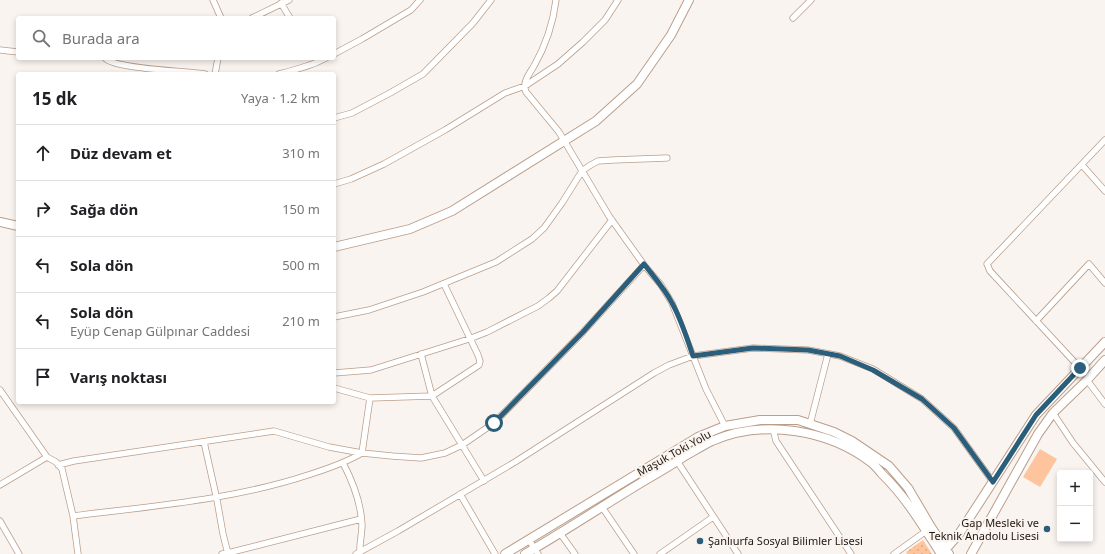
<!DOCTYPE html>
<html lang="tr">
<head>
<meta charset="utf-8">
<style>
	:root { --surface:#fff; --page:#f2f2f2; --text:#202124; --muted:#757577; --line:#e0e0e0 }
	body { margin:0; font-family:"Noto Sans",sans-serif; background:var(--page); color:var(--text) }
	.controls { position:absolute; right:12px; bottom:12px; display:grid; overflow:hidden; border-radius:4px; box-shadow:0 2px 6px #0003 }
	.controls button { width:36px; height:36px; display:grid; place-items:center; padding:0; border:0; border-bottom:1px solid var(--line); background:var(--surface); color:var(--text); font:20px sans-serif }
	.stop { position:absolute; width:12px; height:12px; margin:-9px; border:3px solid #2a5e7a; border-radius:50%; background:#fff }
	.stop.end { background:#2a5e7a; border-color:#fff; box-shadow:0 1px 4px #0008 }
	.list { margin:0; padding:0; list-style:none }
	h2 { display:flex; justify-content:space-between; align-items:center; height:52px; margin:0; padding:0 16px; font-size:17px }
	h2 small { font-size:13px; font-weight:400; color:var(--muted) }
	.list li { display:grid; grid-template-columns:26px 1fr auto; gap:12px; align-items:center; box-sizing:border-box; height:56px; padding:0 16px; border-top:1px solid var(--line) }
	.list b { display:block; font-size:15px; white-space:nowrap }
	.list p { margin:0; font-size:13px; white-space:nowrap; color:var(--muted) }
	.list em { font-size:13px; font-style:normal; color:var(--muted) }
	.icon { flex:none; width:22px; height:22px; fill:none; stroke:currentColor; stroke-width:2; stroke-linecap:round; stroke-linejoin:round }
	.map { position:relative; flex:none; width:1105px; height:554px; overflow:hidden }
	.search { position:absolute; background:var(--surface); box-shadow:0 2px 6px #0003; left:16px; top:16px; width:320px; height:44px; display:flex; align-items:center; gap:10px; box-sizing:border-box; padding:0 14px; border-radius:4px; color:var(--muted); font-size:15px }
	.panel { position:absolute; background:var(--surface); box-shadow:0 2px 6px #0003; left:16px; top:72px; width:320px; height:332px; border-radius:4px }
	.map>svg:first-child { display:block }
	.grass { fill:url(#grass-dots) }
	.pitch { fill:#fec49d }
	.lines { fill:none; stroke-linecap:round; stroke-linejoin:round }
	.street-casing { stroke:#bb9e8a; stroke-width:7 }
	.secondary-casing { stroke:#bb9e8a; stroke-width:10 }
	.street { stroke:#fff; stroke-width:5.5 }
	.secondary { stroke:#fff; stroke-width:8 }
	.route { stroke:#2a5e7a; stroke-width:5 }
	.poi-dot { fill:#2a5e7a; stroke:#faf4f0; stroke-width:1.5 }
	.labels { text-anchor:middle; stroke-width:4; stroke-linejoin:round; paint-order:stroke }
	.street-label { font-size:11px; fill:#21160f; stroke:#faf4f0 }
	.poi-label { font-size:11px; fill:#21160f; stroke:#faf4f0; text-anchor:end }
</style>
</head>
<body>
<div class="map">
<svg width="1105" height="554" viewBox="0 0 1105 554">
	<defs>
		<pattern id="grass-dots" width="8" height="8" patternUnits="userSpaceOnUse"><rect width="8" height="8" fill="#fec49d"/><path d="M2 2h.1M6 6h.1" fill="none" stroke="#d9a886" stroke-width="1.8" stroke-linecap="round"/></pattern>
	</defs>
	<rect width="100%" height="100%" fill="#faf4f0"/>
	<path class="grass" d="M923,540L932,554H907L906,552Z"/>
	<path class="pitch" d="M1040,449L1057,459L1040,487L1023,477Z"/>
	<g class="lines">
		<g class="street-casing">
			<path id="street" d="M213,0L221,18
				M556,0C553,24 546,45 534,66C529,74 522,83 526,92L559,132L609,216L644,265L661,285L672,303L706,389L725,426
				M281,3L290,18
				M252,18L289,0
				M793,18L811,0
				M0,50L18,52
				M334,54L362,39L411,10L420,0
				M105,58C114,69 187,71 205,74
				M215,74L218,58
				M279,74C295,70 311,66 326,58
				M334,118L352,113L390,93L423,74L473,23L491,0
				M1082,165L1105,191
				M334,184L351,179L384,164L445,130L505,93L525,86L558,64L583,42L605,20L618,0
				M334,317L369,310L423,292L496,262L532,239L544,228L562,203L582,171L589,166L598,161L613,160L667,158
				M1036,321L1089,264L1105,283
				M421,354L432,396L484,481
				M1080,368L990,271L987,264L1105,140
				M334,373L371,370L469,339L487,332L538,306L549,298L557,291L612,220
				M1087,380L1105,404
				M334,388L370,398L432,396L479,365L480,361L478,355L444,284
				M0,390L47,457L56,462L62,469L73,516L78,554
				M1053,413L1073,443L1105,482
				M810,424L828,354
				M773,429L776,441L851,554
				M204,442L217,500L223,534L228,554
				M677,461L738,554
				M343,463C353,482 361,503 362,525C362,535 359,544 360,554
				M58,465L74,461L274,431L329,447L362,453L392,456L421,458L445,453L462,445L494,423L583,332L644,265
				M0,485L47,457
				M460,494L495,554
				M602,507L634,554
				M73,516C152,506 232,500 308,475C327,469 345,463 362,453L370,398
				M0,521L19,554
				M560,533L575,554
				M529,540L538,554
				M222,554L228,553L361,519
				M356,554L398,531L515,462L654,373L669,365L693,356L753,348L808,350L840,356L873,369L922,399L954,428L993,482
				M660,554L713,517
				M894,554L929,529"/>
		</g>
		<g class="secondary-casing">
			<path id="secondary" d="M0,222L18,226
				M334,247L410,229L452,211L596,121L637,84L671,35L689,0
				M505,554L698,437L725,426L760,420H798L834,432L852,441L889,466L908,488L931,527L949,554
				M525,554C565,531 604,505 644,481C658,473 672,465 685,456C694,451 702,446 712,441C763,419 828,429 872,463C875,466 879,470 882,474C906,497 923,526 941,554
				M944,554L946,549L959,534L1036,415L1105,342
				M971,554L1038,434L1053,413L1087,380L1105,360"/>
		</g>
		<use href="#street" class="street"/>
		<use href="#secondary" class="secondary"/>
	</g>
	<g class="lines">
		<path class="route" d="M494,423L583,332L644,264C654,277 665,289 672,303C681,319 687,338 693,356L753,348L808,350L840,356L873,370L922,399L954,428L993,482L1036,415L1080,368"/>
	</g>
	<g class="poi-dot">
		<circle cx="1047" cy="529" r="4"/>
		<circle cx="700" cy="541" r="4"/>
	</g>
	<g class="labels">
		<g class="street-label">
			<text transform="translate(674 453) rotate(-29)" y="4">Maşuk Toki Yolu</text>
		</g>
		<g class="poi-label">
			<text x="1039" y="527">Gap Mesleki ve<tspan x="1039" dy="13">Teknik Anadolu Lisesi</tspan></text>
			<text x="708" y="545" text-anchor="start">Şanlıurfa Sosyal Bilimler Lisesi</text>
		</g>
	</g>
</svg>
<div class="controls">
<button>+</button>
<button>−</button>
</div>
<div class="stop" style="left:494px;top:423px"></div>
<div class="stop end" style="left:1080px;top:368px"></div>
<div class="search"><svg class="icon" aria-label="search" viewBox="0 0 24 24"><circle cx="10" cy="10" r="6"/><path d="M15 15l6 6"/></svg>Burada ara</div>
<section class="panel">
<h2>15 dk<small>Yaya · 1.2 km</small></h2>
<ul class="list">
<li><svg class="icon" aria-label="ahead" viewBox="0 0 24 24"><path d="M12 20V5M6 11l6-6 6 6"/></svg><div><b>Düz devam et</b></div><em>310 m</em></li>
<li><svg class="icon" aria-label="right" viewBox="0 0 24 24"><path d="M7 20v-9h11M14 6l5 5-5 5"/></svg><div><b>Sağa dön</b></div><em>150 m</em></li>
<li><svg class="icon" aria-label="left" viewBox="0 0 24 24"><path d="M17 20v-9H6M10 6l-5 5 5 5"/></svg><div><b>Sola dön</b></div><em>500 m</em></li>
<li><svg class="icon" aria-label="left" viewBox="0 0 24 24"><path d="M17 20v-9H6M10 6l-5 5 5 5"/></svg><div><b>Sola dön</b><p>Eyüp Cenap Gülpınar Caddesi</p></div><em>210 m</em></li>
<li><svg class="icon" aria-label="arrive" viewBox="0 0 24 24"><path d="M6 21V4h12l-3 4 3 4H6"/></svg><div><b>Varış noktası</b></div></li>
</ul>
</section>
</div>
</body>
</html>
